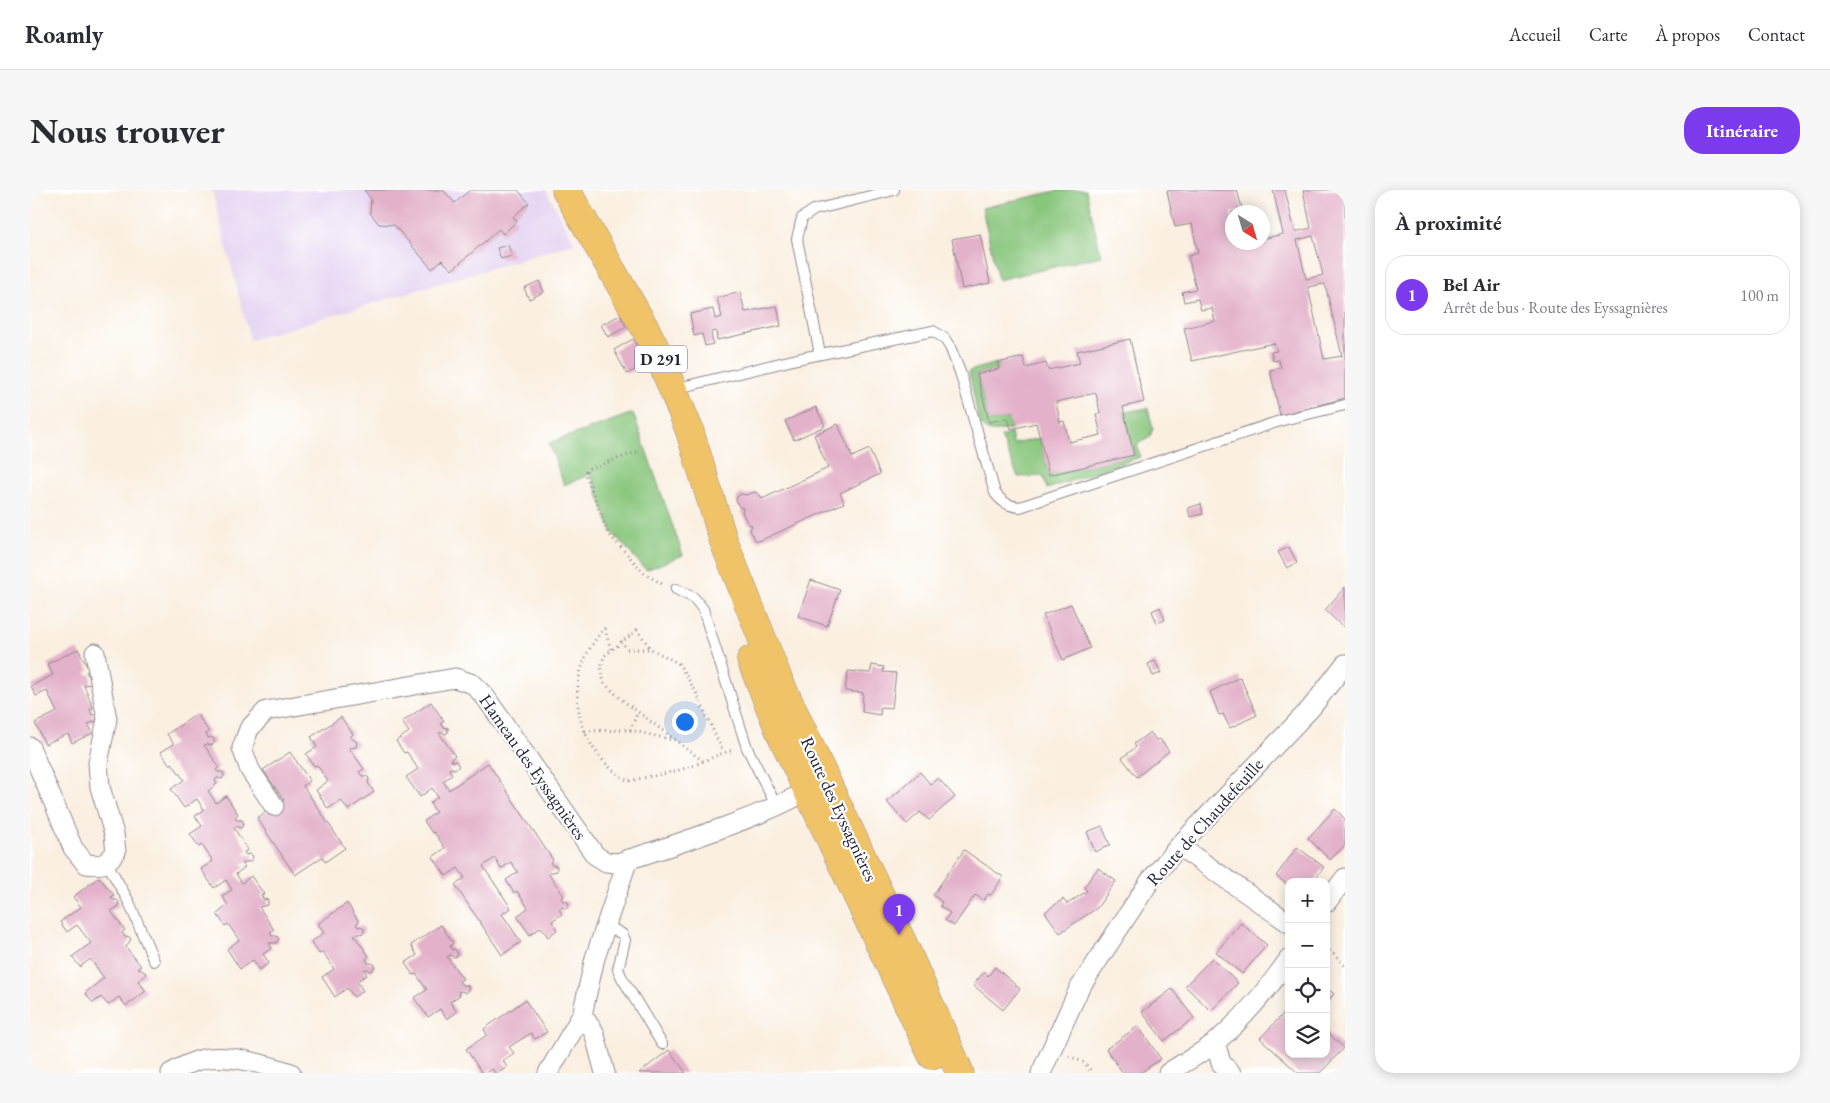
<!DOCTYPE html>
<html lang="fr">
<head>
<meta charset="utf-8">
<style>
	:root { --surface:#fff; --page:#f7f7f7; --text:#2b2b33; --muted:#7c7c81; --line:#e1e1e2; --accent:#7c3aed }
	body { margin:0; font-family:"EB Garamond",serif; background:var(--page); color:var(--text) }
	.controls { position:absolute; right:15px; bottom:15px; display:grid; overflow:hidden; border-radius:10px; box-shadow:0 2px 12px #0003 }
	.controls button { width:45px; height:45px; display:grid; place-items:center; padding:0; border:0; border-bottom:1px solid var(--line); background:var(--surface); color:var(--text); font:25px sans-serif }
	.compass { position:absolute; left:1195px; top:15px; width:45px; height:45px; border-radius:50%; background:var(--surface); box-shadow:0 2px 12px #0003; rotate:143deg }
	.you { position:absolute; left:654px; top:531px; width:18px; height:18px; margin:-12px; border:4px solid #fff; border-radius:50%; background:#1a73e8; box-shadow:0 0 0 8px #1a73e833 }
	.badge { display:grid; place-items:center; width:32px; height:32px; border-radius:50%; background:var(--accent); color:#fff; font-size:16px; font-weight:700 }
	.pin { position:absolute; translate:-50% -41px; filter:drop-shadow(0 1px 2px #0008) }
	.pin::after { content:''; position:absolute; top:26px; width:18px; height:15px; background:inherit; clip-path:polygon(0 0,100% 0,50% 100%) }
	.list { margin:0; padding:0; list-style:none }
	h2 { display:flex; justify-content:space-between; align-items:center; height:65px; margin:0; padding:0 20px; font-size:21px }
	h2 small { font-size:16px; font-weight:400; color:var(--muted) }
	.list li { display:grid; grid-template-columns:32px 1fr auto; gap:15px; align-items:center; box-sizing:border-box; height:80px; margin:0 10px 10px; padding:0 10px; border:1px solid var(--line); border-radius:20px }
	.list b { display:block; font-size:19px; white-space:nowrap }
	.list p { margin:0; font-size:16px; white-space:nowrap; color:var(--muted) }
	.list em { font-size:16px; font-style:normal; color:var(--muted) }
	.icon { flex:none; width:28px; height:28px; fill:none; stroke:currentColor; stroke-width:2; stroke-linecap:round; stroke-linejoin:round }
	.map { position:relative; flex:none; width:1315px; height:883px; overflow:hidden; border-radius:20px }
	header { display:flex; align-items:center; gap:30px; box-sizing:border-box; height:70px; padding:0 25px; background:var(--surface); border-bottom:1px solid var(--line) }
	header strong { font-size:24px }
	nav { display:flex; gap:28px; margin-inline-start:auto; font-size:18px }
	.intro { display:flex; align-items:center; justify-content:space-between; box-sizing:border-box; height:120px; padding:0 30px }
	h1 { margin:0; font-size:35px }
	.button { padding:12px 22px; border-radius:20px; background:var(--accent); color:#fff; font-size:18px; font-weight:700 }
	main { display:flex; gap:30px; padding:0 30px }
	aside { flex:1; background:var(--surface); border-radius:20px; box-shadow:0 2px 12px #0003 }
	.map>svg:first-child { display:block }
	.built { fill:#e4d3f2 }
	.green { fill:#89c67d; stroke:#56745c }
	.building { fill:#e3b1c9; fill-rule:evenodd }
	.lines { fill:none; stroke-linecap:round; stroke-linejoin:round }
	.lane-casing { stroke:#8e888e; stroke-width:12 }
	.street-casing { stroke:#8e888e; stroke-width:21 }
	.primary-casing { stroke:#8e888e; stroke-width:29 }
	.path { stroke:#8e888e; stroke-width:3; stroke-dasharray:1 4; stroke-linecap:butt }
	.lane { stroke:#fff; stroke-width:10 }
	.street { stroke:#fff; stroke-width:19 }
	.primary { stroke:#f1c369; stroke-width:28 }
	.labels { text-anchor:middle; stroke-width:4.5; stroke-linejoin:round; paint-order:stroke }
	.shield { fill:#fff; stroke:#646476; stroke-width:1 }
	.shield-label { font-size:16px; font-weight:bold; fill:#22223b }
	.street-label { font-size:18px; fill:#22223b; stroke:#fff }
</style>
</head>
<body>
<header>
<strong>Roamly</strong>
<nav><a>Accueil</a><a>Carte</a><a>À propos</a><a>Contact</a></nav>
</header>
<div class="intro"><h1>Nous trouver</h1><a class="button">Itinéraire</a></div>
<main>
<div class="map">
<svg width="1315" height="883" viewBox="0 0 1315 883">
	<rect width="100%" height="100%" fill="#fff"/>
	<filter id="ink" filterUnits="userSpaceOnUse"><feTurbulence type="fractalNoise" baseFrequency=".02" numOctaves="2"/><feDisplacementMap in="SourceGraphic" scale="10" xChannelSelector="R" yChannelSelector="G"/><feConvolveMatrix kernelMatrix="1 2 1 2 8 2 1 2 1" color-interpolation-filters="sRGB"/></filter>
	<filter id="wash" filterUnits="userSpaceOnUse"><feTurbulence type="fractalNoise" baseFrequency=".0096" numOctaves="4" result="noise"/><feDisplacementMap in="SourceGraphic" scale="20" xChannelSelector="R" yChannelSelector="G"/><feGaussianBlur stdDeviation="1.12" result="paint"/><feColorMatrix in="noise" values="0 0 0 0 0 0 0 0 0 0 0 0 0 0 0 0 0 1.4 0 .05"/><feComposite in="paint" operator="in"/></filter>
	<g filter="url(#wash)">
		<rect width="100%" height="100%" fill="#faefe0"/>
		<path class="built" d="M182,0H516L545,53L220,150Z"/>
		<path class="green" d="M1030,0H1056L1071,66L968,90L952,18Z
			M967,173L969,179L947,184L959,232L978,228L981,239C967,241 957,245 949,232L939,181Z
			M1118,218L1123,239L1119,248L1107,254L1110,267L1017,299L1013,286L988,287L971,247L981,243L983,254L1010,248L1019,285L1104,265L1094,222Z
			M603,223L653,365L616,380L582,342L561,284L534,295L519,253Z"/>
		<g id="blocks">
			<path class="building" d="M334,0H413L425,13L440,0H488L499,13L483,27L487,31L473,44L469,39L422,80L412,70L402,79L364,35L349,34L340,23L341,9Z
				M1142,0H1207L1213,22H1202V52L1211,53L1232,52V49L1253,44L1243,0H1255L1265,42L1281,38L1273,0H1312L1315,14V208L1250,225L1240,180L1251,178L1249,170L1243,171L1241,162L1247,161L1244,153L1162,171L1154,138L1185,131L1182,118L1171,120L1168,109L1154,112L1152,102L1166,99L1158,66L1168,63L1162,34L1145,37L1137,1ZM1283,46L1293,85L1276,89L1267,50ZM1295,94L1312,166L1294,169L1278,97Z
				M950,44L960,93L932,99L922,49Z
				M478,55L482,66L471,69L467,58Z
				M509,91L514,102L499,109L494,98Z
				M710,102L715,122L747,116L751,136L687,150L686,141L681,142L683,154L675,156L672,144L664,146L660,124L683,119L685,129L692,127L687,108Z
				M590,125L596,137L578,147L571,135Z
				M603,149L616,174L597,184L584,160Z
				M1100,149L1114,212L1093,217L1104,265L1019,285L1006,233L981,239L978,228L959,232L947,184L969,179L967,173L993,167L996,178L1016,173L1018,180L1050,173L1047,161ZM1066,203L1070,223L1066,224L1071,245L1039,252L1034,231L1030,232L1026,212Z
				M786,217L795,236L764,250L755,231Z
				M808,234L822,267L839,259L850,284L810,303L814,313L729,351L725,350L720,340L722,335L718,334L712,322L713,318L709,317L706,310L707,307L711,304L716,305L725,302L730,305L732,309L798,278L784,245Z
				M1171,314L1173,324L1160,327L1158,318Z
				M1259,357L1267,373L1257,378L1248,362Z
				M781,390L810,400L797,436L768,426Z
				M1315,397V435L1313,437L1295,420Z
				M1041,414L1060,458L1033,470L1013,425Z
				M1130,417L1135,430L1127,433L1122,421Z
				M48,459L59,480L56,482L58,485H61V494L54,495L63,518L60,519L62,525H67V531L58,534L63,543L42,553L38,544L15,554L5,533L27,522L17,501L6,506L1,496L23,485L17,474Z
				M1125,471L1131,483L1123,486L1118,474Z
				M842,475L854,477L853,482L866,483L862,518L851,517L850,525L832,522L833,503L815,501L818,481L840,483Z
				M1210,487L1227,525L1200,538L1193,524L1189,525L1180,502Z
				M401,512L414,531L411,533L413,537L418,538V542L416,544L411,542L409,543L425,566L421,569L422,572L426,571L429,576L426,579L421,578L419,579L422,585L413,591L419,600L458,573L523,670L520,673L522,675L527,676V681L518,683L534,706L531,708L533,711L538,712L539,715L536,719L532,717L529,719L532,724L522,731L527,740L518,747L511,737L500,745L487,726L498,718L487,701L484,703L476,690L488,682L481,672L471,679L465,668L453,676L481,718L472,724L491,752L472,765L425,695L435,688L428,678L416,686L403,667L415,658L404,642L402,643L394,631L406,622L400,613L408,607L402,598L390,607L376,587L388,579L377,562L374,563L366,551L379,542L372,532Z
				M167,524L179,542L176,544L178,548L181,547L184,549V553L182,555L177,554L174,555L189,577L186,580L188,582H193L194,585L192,589L187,588L185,590L187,594L178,601L186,613L196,606L208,624L205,627L207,630H212L214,633L211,638L206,636L204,638L218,660L214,662L216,665L220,664L223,666L222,671L212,673L215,677L206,684L212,693L221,686L234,704L231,705L233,709L238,710V715L229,717L244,740L240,742L242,746H247L249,749L246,753H239L242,758L233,764L239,773L229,780L223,770L210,779L197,759L209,750L198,734L195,736L187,724L198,715L192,706L202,700L196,690L184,698L171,679L183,671L172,655L169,657L160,644L172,636L165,626L174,620L167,609L154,618L141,599L154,590L142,573L140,575L131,562L144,554L137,544Z
				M311,527L323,544L320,547L327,552L326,557L319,558L334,579L329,582L332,586H336L339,588L338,593L344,602L318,620L311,610L298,619L286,600L298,591L287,575L284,576L276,564L287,557L281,547Z
				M1120,542L1126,550L1130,549L1139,561L1107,587L1092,568L1106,557L1104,554Z
				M260,562L280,591L273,596L315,658L295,672L292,667L265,685L227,628L254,610L233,580Z
				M890,582L900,594L908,588L925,607L899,630L890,622L877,634L857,612Z
				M1305,619L1315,629V655L1300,670L1278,648Z
				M1072,636L1080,655L1065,662L1057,642Z
				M1267,657L1294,677L1283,692H1259V696L1246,686Z
				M934,660L973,687L961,705L958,704L954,710L945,705L924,736L915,730L920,723L910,716L912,712L903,705Z
				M1068,678L1086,691L1067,718L1030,743L1015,722L1033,709L1037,714L1057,701L1054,697Z
				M69,687L84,705L81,707L83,710H87L89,712L88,717L81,721L95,740L92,742L95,747L98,746L101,749L96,757L111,776L108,778L116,783L115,786L108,791L116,801L96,816L89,807L78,815L71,807L63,813L55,803L74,788L60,769L50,777L42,767L61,753L47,735L37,742L30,732L51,717L43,707Z
				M317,713L329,732L326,734L328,737L331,736L334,738V743L324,745L339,766L336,769L338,773H342L345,775L343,780L340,781L337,779L334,780L337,785L327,791L333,801L324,807L317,798L305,807L292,787L304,779L293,762L289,764L281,752L294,743L288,734Z
				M1211,733L1237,755L1212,784L1186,762Z
				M411,735L423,753L420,756L422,760L425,759L428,764L426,767H423L420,765L417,767L433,789L429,791L432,795H437L439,798L436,803L431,801L428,802L430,805L420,812L427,822L417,829L410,819L398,827L384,808L397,800L386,784L383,785L375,773L387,765L381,755Z
				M1182,768L1208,793L1181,821L1155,796Z
				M965,777L990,799L973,820L943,795L954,782L958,786Z
				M1296,797L1304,804L1296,812Z
				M1142,799L1164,828L1134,851L1112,822Z
				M495,810L517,842L505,849L501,843L479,857L484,863L473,871L477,877L468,883H465L462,879L455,883H452L436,859L457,845L454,839Z
				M1259,818V864H1296V841L1314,858L1290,883H1268L1230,848Z
				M1108,836L1131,869L1110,883H1093L1076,859Z
				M639,860L656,883H609Z"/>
		</g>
	</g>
	<g filter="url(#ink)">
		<use href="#blocks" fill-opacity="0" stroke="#8e888e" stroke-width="1"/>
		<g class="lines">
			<g class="lane-casing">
				<path id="lane" d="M790,164L767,49L772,28L784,20L864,0
					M644,199L767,169L903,141L914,148L920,157L930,182L965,303C972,312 978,316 990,317L1253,230L1315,215
					M646,399L664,408L673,419L717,558L746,615
					M77,673L99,712L124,771
					M576,735L592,744L595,750L588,779L592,788L632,854"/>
			</g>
			<g class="street-casing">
				<path id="street" d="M0,557L43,658L56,674C73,676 75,675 86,662L84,644L70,597L68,573L77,529L65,463
					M244,616L220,580L212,558L219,539L236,521L425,488L443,494L456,508L565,665L576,672L587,673C620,663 772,615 786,592
					M1149,656L1259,733
					M1296,713L1315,688
					M1185,852L1191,873L1201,883
					M141,883C150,878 160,873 169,870C195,862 237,875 261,883
					M518,883L552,825
					M575,883L564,842L552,825L565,768L598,669
					M1011,883L1049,799L1120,691L1149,656L1281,518L1315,474
					M1138,883C1154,872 1173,863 1187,851C1215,827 1238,799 1259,769"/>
			</g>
			<g class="primary-casing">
				<path id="primary" d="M536,0L616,140L630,168L659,239L694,352L749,491L877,762L930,883
					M721,470L750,542L902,865"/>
			</g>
			<path class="path" d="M607,262L557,279L555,283L578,343L614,383L634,395
				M575,438C530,486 542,557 598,591C621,586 645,583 667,574C680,569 690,563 704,560
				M575,439L581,460
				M591,451L597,459H621
				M600,540L643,550
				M555,541L600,540L608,522
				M673,571L591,509L574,493L571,478L574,466L607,440L621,459L648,473L665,500L693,562
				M1296,757L1315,776
				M1039,866L1055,873L1062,883"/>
			<use href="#lane" class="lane"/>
			<use href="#street" class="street"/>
			<use href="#primary" class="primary"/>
		</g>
	</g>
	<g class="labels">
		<rect class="shield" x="605" y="155.5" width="52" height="27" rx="4"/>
		<g class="shield-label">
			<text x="631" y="175">D 291</text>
		</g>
		<g class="street-label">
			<text transform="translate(503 577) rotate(55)" y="6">Hameau des Eyssagnières</text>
			<text transform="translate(809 619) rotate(65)" y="6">Route des Eyssagnières</text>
			<text transform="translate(1175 632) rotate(-48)" y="6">Route de Chaudefeuille</text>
		</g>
	</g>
</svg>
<div class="controls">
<button>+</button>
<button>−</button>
<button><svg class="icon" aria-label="locate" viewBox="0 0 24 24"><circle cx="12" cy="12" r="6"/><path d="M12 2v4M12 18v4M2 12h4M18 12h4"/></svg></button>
<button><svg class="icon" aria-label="layers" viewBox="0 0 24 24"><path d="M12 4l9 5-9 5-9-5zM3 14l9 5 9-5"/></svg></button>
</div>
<svg class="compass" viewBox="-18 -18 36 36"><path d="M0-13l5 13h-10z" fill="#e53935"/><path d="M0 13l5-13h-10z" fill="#7c7c81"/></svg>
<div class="you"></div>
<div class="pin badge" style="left:869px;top:745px">1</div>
</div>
<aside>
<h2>À proximité<small></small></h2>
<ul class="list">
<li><span class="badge">1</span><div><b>Bel Air</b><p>Arrêt de bus · Route des Eyssagnières</p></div><em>100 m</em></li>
</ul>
</aside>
</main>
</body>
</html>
